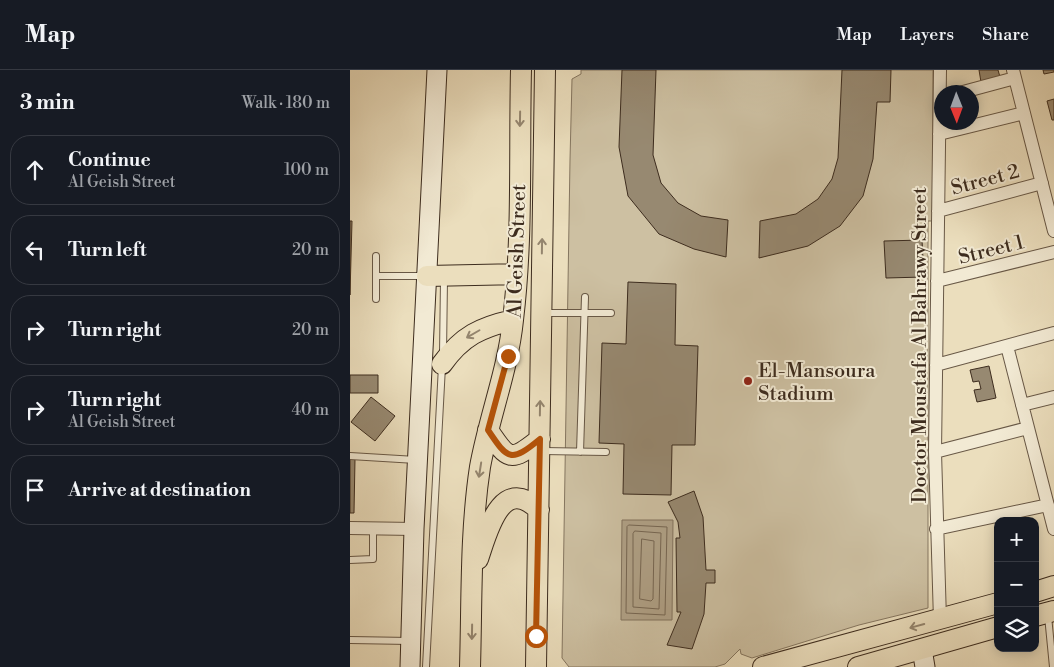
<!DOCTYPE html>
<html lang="en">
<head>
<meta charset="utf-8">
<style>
	:root { --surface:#171b24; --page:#242831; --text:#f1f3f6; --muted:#9ea1a6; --line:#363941 }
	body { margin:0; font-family:"Libre Bodoni",serif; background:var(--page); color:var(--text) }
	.controls { position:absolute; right:15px; bottom:15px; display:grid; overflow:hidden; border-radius:10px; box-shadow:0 2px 12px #0003 }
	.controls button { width:45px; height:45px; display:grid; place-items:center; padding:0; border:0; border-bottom:1px solid var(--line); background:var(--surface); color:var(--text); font:25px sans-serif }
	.compass { position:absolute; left:584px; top:15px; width:45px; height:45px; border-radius:50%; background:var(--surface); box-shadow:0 2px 12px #0003; rotate:179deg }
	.stop { position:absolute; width:15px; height:15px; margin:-11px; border:4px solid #b45309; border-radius:50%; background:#fff }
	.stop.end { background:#b45309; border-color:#fff; box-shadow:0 1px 5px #0008 }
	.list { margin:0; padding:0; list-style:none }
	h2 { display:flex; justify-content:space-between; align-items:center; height:65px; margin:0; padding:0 20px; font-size:21px }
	h2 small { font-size:16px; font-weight:400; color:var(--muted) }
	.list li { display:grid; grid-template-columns:32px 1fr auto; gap:15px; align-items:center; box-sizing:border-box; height:70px; margin:0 10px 10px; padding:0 10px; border:1px solid var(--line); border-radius:20px }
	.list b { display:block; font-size:19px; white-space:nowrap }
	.list p { margin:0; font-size:16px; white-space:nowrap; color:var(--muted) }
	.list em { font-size:16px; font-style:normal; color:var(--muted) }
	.icon { flex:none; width:28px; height:28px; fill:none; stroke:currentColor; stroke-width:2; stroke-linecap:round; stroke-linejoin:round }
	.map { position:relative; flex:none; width:704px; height:597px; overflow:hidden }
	header { display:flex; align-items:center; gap:30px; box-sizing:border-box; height:70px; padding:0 25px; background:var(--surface); border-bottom:1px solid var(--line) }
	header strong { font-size:24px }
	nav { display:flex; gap:28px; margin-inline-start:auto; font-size:18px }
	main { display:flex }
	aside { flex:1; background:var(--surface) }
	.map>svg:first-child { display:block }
	.green { fill:#cdc0a2; stroke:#857660 }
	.water { fill:#b0a187; stroke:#82725d }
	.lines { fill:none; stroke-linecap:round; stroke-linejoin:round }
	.shore { stroke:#766652; stroke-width:1 }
	.building { fill:#978971; stroke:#3d2c1e }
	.lane-casing { stroke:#685846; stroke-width:8 }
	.street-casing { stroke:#685846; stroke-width:14 }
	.secondary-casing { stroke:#3d2c1e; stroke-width:21 }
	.primary-casing { stroke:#3d2c1e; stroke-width:22 }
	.lane { stroke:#f2ead4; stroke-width:6 }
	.street { stroke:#f2ead4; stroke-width:12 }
	.secondary { stroke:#f2ead4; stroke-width:19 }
	.primary { stroke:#ebdebd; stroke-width:20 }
	.oneway { stroke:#94856e }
	.route { stroke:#b45309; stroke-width:6 }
	.poi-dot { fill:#8f2418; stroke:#f2ead4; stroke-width:2 }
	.labels { text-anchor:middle; stroke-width:4; stroke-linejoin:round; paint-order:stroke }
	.street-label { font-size:20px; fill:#3d2c1e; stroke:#f2ead4 }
	.poi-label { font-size:20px; fill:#3d2c1e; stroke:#f2ead4; text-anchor:start }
</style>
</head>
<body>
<header>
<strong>Map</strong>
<nav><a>Map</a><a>Layers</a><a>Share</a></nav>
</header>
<main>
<aside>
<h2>3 min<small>Walk · 180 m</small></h2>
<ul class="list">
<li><svg class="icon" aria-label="ahead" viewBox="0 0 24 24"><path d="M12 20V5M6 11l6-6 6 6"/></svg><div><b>Continue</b><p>Al Geish Street</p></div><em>100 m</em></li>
<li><svg class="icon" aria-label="left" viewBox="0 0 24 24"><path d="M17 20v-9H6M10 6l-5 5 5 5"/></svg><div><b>Turn left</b></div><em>20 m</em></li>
<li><svg class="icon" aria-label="right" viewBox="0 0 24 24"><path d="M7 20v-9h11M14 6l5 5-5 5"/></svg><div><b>Turn right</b></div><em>20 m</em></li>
<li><svg class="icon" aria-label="right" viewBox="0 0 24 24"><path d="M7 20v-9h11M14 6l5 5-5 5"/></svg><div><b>Turn right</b><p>Al Geish Street</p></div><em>40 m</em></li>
<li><svg class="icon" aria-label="arrive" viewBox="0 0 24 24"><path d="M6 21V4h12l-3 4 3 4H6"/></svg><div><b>Arrive at destination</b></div></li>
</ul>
</aside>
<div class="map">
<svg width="704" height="597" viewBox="0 0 704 597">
	<rect width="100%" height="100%" fill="#ebdebd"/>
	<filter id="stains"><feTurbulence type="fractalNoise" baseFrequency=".004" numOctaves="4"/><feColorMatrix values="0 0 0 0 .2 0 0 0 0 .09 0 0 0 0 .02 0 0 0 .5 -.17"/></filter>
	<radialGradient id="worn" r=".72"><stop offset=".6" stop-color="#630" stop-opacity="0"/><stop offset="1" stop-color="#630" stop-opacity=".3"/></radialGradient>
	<path class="green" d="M231,0H583V151H578V538L509,555L402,588L391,584L390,579L375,594L365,597H219L212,588L220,90L222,9L231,4Z"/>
	<path class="water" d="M272,450H323L322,550H271Z"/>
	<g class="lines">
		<path class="shore" d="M279,455L317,457L315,545L276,543L277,457Z
			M285,461L311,463L309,539L283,537V464Z
			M292,469L304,471L303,529L301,531L290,529Z"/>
	</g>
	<path class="building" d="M272,0H306L303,85L311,113L328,133L351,146L378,150L376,187L344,179L309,164L278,126L269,77Z
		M492,0H541L540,32H527L523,89L513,126L490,156L458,176L409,188L410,151L446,144L468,129L482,109L488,88Z
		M629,0H648L650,7L631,12Z
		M693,0H704V2L694,4Z
		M704,29V50H702L697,31Z
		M0,151H2L0,225Z
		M572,170L574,207L536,208L534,171Z
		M278,212L326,214L325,275L348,276L345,375H322L321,425L273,424L274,374L249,373L252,273L276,274Z
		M639,296L646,328L627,332L624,320L631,319L629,311L623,312L620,300Z
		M0,305H28V323H0Z
		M21,327L45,346L25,371L1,352Z
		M0,389H5L4,443H0Z
		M344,421L353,447L356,500H365V513H356L354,544L342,579L317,575L331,542H327L326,468H330L328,452L318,432Z"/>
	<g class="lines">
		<g class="lane-casing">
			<path id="lane" d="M26,206H75
				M26,229V186
				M194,243H261
				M93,284L94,209
				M193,381L256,382
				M230,382L235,227
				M0,386L66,390
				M0,490L23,489V458
				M698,546L703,597
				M0,570L60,571
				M76,597L92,296"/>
		</g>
		<g class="street-casing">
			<path id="street" d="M663,0L704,161
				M613,22L665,8
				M589,64L674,43
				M588,141L692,113
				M587,211L704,182
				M657,276L704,459
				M586,295L704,263
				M672,335L704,327
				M585,382L678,358
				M0,458L64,459
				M586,459L698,435
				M590,550L585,382L590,0"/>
		</g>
		<g class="secondary-casing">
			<path id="secondary" d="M572,579L575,597
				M60,597L64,459L87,0"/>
		</g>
		<g class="primary-casing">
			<path id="primary" d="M77,206L167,204
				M92,294C112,266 131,257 163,250
				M138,360C158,390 160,393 190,369
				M128,489C137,463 151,403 189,440
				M685,522L704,516
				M685,546L704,541
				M120,597C122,530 120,463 130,397C139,347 158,300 163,250C173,167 169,83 171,0
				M186,597L195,0
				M413,597L648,533
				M508,597L648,557"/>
		</g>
		<use href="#lane" class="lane"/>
		<use href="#street" class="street"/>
		<use href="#secondary" class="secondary"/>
		<use href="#primary" class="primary"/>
	</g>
	<defs><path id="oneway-shaft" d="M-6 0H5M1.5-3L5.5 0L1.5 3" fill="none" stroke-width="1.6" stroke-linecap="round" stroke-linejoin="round" transform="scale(1.25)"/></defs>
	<g class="oneway">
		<use href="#oneway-shaft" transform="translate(170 49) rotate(91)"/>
		<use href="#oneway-shaft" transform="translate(192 176) rotate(-89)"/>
		<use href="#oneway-shaft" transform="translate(123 264) rotate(150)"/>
		<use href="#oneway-shaft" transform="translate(190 338) rotate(-89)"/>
		<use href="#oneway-shaft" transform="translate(130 400) rotate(99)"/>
		<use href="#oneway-shaft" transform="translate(567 556) rotate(165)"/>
		<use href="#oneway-shaft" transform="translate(122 562) rotate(91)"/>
	</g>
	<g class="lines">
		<path class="route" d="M158,286L138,360C158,390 161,393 190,369L186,566"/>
	</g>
	<circle class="poi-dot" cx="398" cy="311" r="5"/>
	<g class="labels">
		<g class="street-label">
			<text transform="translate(635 109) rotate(-15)" y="7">Street 2</text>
			<text transform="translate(641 179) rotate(-14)" y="7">Street 1</text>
			<text transform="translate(166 181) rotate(-88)" y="7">Al Geish Street</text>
			<text transform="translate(569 275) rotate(-90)" y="7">Doctor Moustafa Al Bahrawy Street</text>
		</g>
		<g class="poi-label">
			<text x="408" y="307">El-Mansoura<tspan x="408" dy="23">Stadium</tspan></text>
		</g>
	</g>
	<rect width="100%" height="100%" filter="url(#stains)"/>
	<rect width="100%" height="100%" fill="url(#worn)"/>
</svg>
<div class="controls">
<button>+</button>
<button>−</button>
<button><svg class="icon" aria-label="layers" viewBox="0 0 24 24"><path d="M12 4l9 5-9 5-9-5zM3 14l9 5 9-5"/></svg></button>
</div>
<svg class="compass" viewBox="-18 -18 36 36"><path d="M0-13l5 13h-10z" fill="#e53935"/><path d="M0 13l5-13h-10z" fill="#9ea1a6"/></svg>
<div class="stop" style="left:186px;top:566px"></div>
<div class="stop end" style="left:158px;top:286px"></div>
</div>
</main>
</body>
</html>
